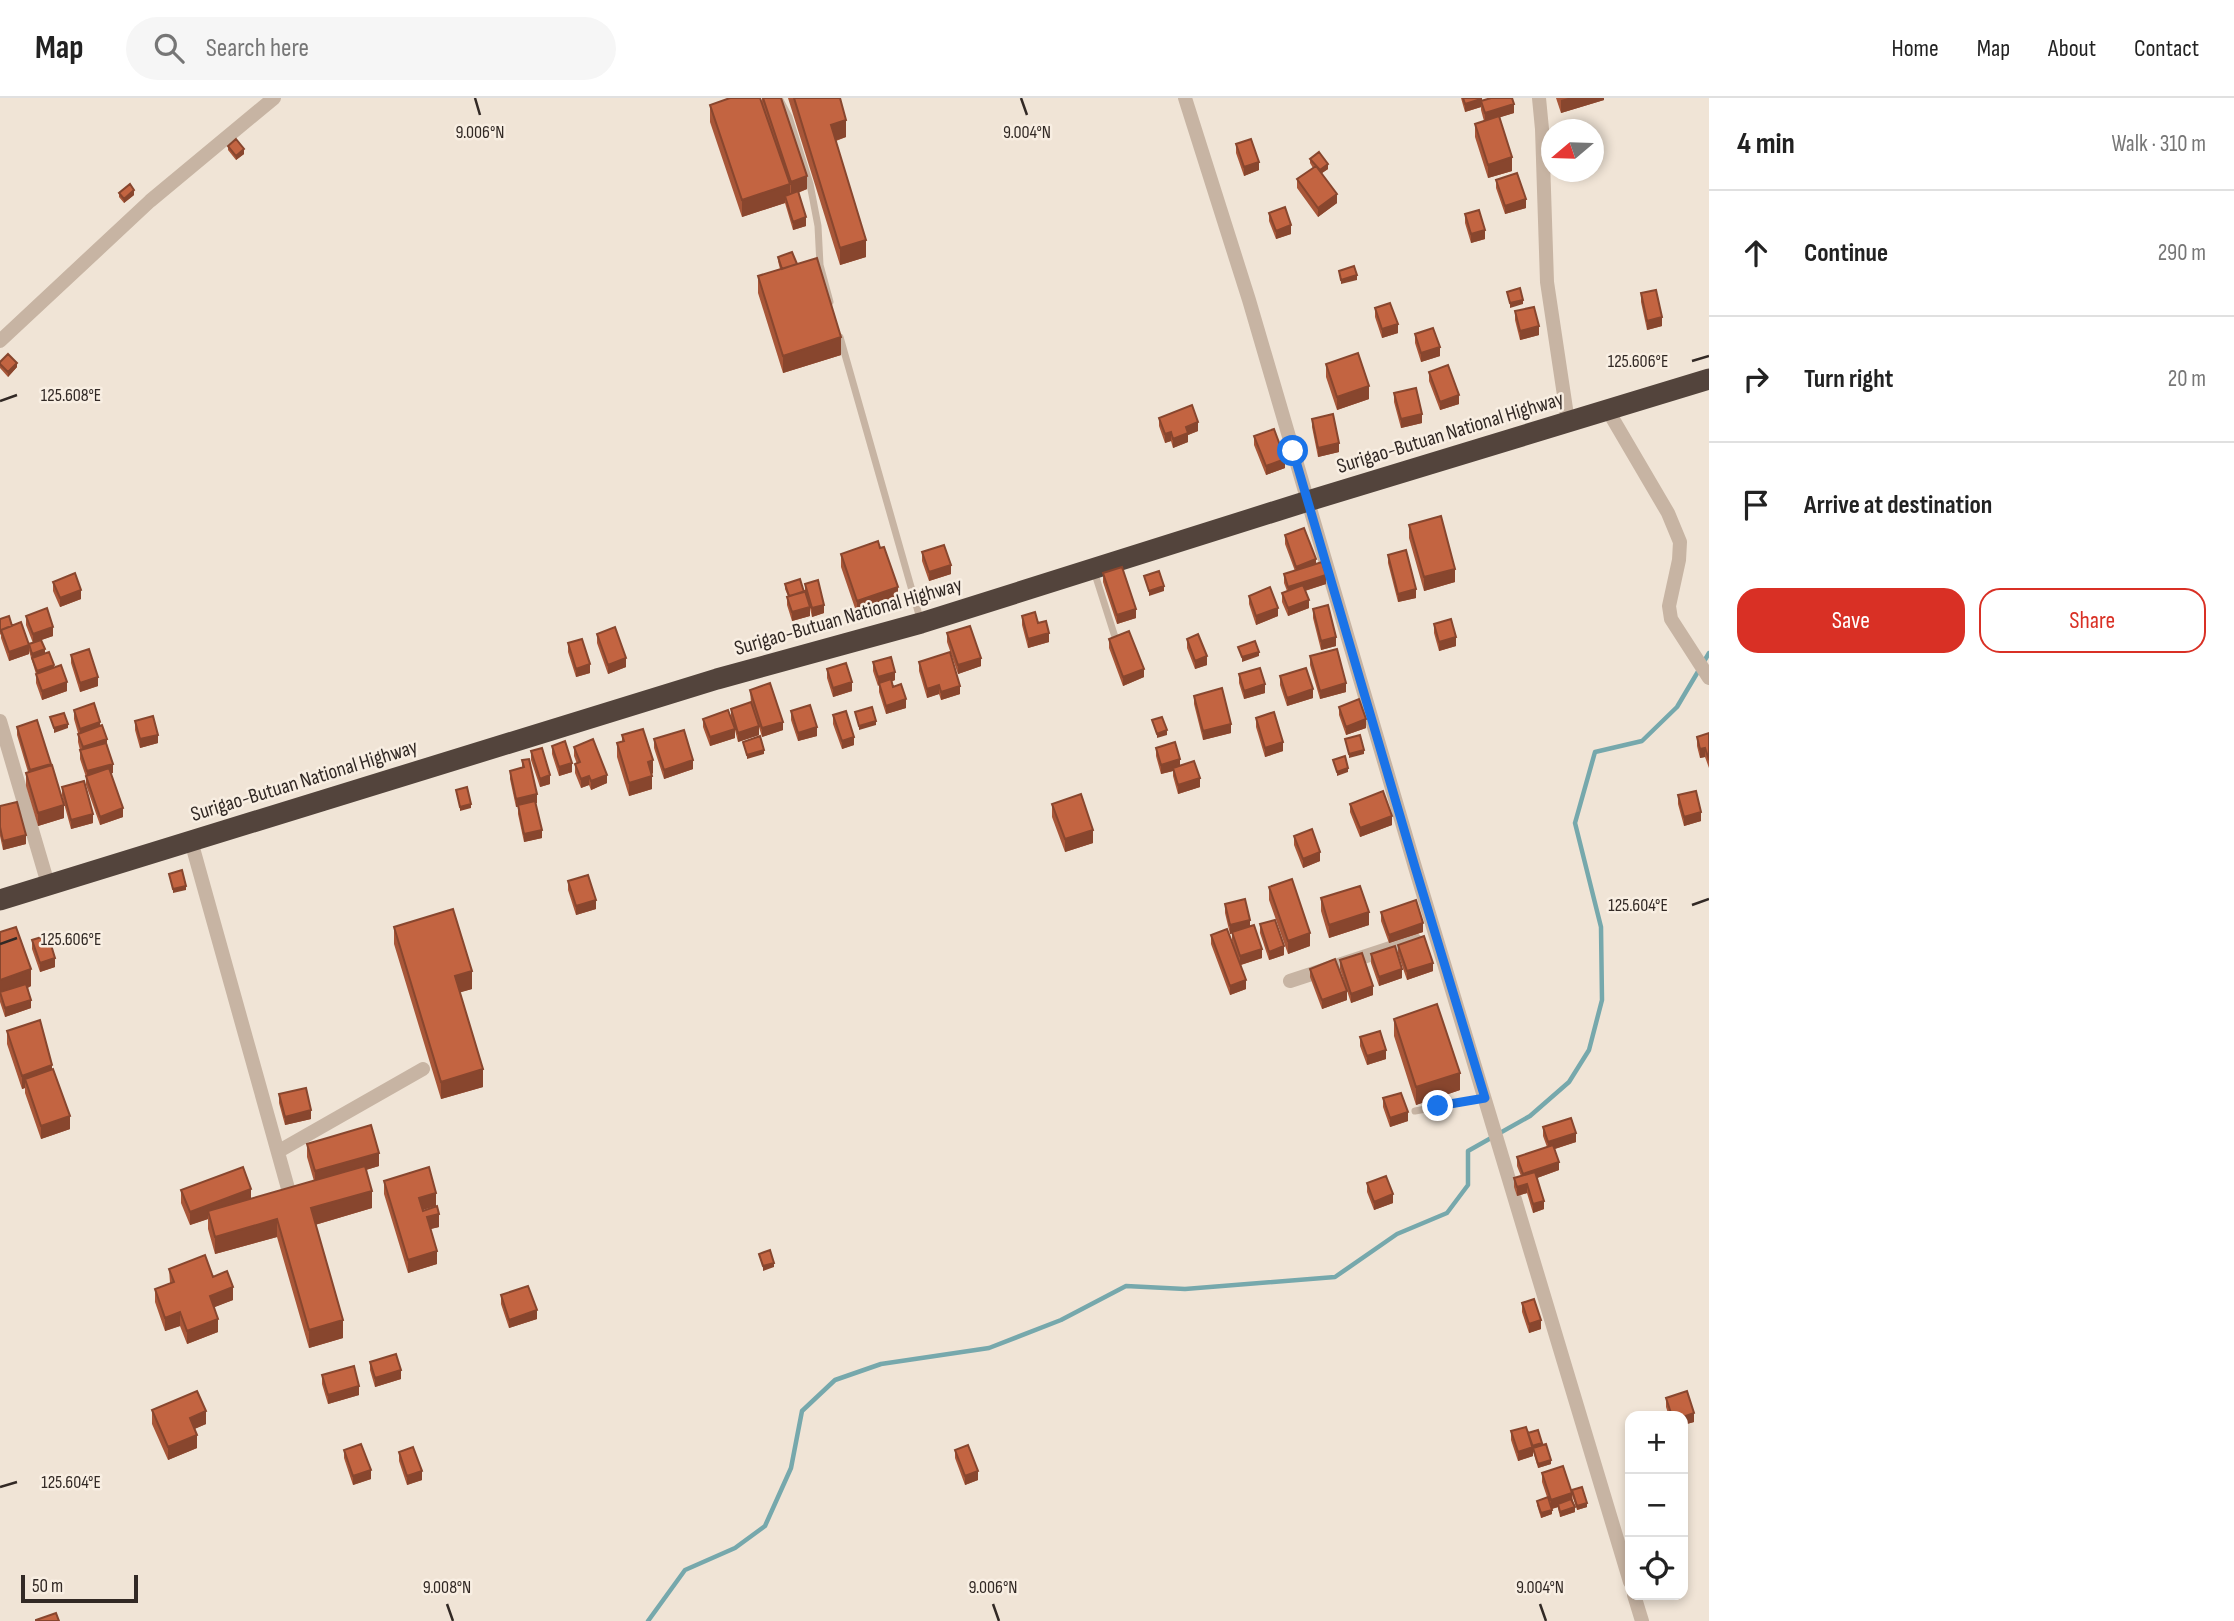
<!DOCTYPE html>
<html lang="en">
<head>
<meta charset="utf-8">
<style>
	:root { --surface:#fff; --page:#f6f6f6; --text:#222; --muted:#767676; --line:#e0e0e0; --accent:#d93025 }
	body { margin:0; font-family:"Sofia Sans Condensed",sans-serif; background:var(--page); color:var(--text) }
	.controls { position:absolute; right:21px; bottom:21px; display:grid; overflow:hidden; border-radius:14px; box-shadow:0 4px 10px #0003 }
	.controls button { width:63px; height:63px; display:grid; place-items:center; padding:0; border:0; border-bottom:2px solid var(--line); background:var(--surface); color:var(--text); font:35px sans-serif }
	.compass { position:absolute; left:1541px; top:21px; width:63px; height:63px; border-radius:50%; background:var(--surface); box-shadow:0 4px 10px #0003; rotate:251deg }
	.scale { position:absolute; left:21px; bottom:18px; width:117px; box-sizing:border-box; padding-left:7px; border:4px solid #322925; border-top:0; font-size:19px; line-height:24px; white-space:nowrap; color:#322925; -webkit-text-stroke:5px #f8eee2; paint-order:stroke }
	.stop { position:absolute; width:21px; height:21px; margin:-16px; border:5px solid #1a73e8; border-radius:50%; background:#fff }
	.stop.end { background:#1a73e8; border-color:#fff; box-shadow:0 2px 7px #0008 }
	.list { margin:0; padding:0; list-style:none }
	h2 { display:flex; justify-content:space-between; align-items:center; height:91px; margin:0; padding:0 28px; font-size:30px }
	h2 small { font-size:23px; font-weight:400; color:var(--muted) }
	.list li { display:grid; grid-template-columns:46px 1fr auto; gap:21px; align-items:center; box-sizing:border-box; height:126px; padding:0 28px; border-top:2px solid var(--line) }
	.list b { display:block; font-size:26px; white-space:nowrap }
	.list em { font-size:23px; font-style:normal; color:var(--muted) }
	.actions { display:flex; gap:14px; padding:21px 28px }
	.actions a { flex:1; padding:16px 0; border:2px solid var(--accent); border-radius:21px; text-align:center; font-size:24px; color:var(--accent) }
	.actions .main { background:var(--accent); color:#fff }
	.icon { flex:none; width:38px; height:38px; fill:none; stroke:currentColor; stroke-width:2; stroke-linecap:round; stroke-linejoin:round }
	.map { position:relative; flex:none; width:1709px; height:1523px; overflow:hidden }
	header { display:flex; align-items:center; gap:42px; box-sizing:border-box; height:98px; padding:0 35px; background:var(--surface); border-bottom:2px solid var(--line) }
	header strong { font-size:33px }
	nav { display:flex; gap:38px; margin-inline-start:auto; font-size:24px }
	.search { width:490px; height:63px; background:var(--page); display:flex; align-items:center; gap:18px; box-sizing:border-box; padding:0 24px; border-radius:38px; color:var(--muted); font-size:26px }
	main { display:flex }
	aside { flex:1; background:var(--surface) }
	.map>svg:first-child { display:block }
	.lines { fill:none; stroke-linecap:round; stroke-linejoin:round }
	.stream { stroke:#76a8ac; stroke-width:4.5 }
	.lane { stroke:#c7b4a3; stroke-width:7 }
	.street { stroke:#c7b4a3; stroke-width:14 }
	.highway { stroke:#53443c; stroke-width:21 }
	.wall { fill:#a85638 }
	.shaded-wall { fill:#88462e }
	.building { fill:#c36441; stroke:#88462e; stroke-width:2 }
	.route { stroke:#1a73e8; stroke-width:9 }
	.ticks { fill:none; stroke:#322925; stroke-width:2.5 }
	.labels { text-anchor:middle; stroke-width:5; stroke-linejoin:round; paint-order:stroke }
	.street-label { font-size:21px; fill:#322925; stroke:#f8eee2 }
	.ticks-label { font-size:18px; text-anchor:middle; fill:#322925; stroke:#f8eee2; stroke-width:5; stroke-linejoin:round; paint-order:stroke }
</style>
</head>
<body>
<header>
<strong>Map</strong>
<div class="search"><svg class="icon" aria-label="search" viewBox="0 0 24 24"><circle cx="10" cy="10" r="6"/><path d="M15 15l6 6"/></svg>Search here</div>
<nav><a>Home</a><a>Map</a><a>About</a><a>Contact</a></nav>
</header>
<main>
<div class="map">
<svg width="1709" height="1523" viewBox="0 0 1709 1523">
	<rect width="100%" height="100%" fill="#f0e4d6"/>
	<g class="lines">
		<path class="stream" d="M648,1523L685,1472L735,1450L765,1428L791,1370L802,1313L835,1282L881,1266L989,1250L1061,1222L1126,1188L1185,1191L1335,1179L1397,1136L1447,1115L1468,1087V1053L1530,1018L1569,984L1589,952L1602,902L1601,829L1575,725L1595,654L1642,643L1677,609L1709,555"/>
		<path class="lane" d="M779,0L789,19L810,86L818,128L820,167L830,204
			M840,239L921,524
			M1094,473L1115,539
			M1415,1013L1485,1000"/>
		<path class="street" d="M1185,0L1249,202L1415,769L1630,1484
			M1539,0L1542,31L1547,184L1568,324
			M0,243L150,103L274,0
			M1607,311L1668,415L1680,444L1679,462L1669,508L1671,521L1709,580
			M0,623L48,786
			M191,743L289,1094
			M1290,883L1415,842
			M279,1053L423,971
			M1634,1497L1642,1523"/>
		<path class="highway" d="M0,802L717,581L921,525L1308,403L1709,281"/>
	</g>
	<path class="wall" d="M762,0H781L807,91L798,95L806,128L793,132L785,105L742,119L710,24V7L762,4Z
		M788,0H840L846,39L836,43L866,159L840,167Z
		M1461,0H1481V9L1465,14Z
		M1556,0H1604V2L1561,15Z
		M1481,3L1514,15L1500,19L1512,73L1488,80L1475,39V26L1484,23L1481,12Z
		M1236,46L1259,72L1244,78L1236,55Z
		M228,48L244,56L236,62L228,52Z
		M1310,61L1328,71L1322,75L1337,105L1318,119L1297,90V81L1313,70L1310,65Z
		M1496,82L1526,110L1505,116L1496,90Z
		M119,95L134,97L124,105L119,99Z
		M1269,115L1291,136L1276,141L1269,123Z
		M1465,116L1485,141L1471,145L1465,125Z
		M778,159L797,166L841,257L783,275L758,195V178L780,171L778,163Z
		M1641,195L1662,228L1647,232L1641,204Z
		M1375,210L1398,235L1382,240L1375,219Z
		M1515,213L1539,237L1520,242L1515,222Z
		M1415,236L1440,258L1421,264L1415,245Z
		M0,264L17,269L8,279L0,270Z
		M1326,266L1369,301L1337,312L1326,279Z
		M1429,274L1459,306L1440,312L1429,283Z
		M1394,295L1422,325L1401,330L1394,304Z
		M1159,320L1198,333L1188,337V344L1173,350L1171,343L1165,345L1159,328Z
		M1312,321L1339,354L1318,359L1312,329Z
		M1254,338L1285,370L1266,377L1254,347Z
		M1409,427L1455,484L1424,493L1409,440Z
		M1285,437L1316,466L1326,486L1305,493L1309,510L1288,518L1282,504V495L1287,493L1284,485V476L1295,473L1285,446Z
		M922,454L951,476L929,483L922,463Z
		M841,456L898,502L857,516L841,469Z
		M1388,457L1416,500L1398,504L1388,465Z
		M1103,475L1136,520L1117,526L1103,484Z
		M53,484L81,501L60,509L53,493Z
		M785,486L805,494V486L824,515L812,519L810,510V518L792,523L787,507V499L788,498L785,491Z
		M1249,498L1278,518L1256,527L1249,506Z
		M1313,511L1336,548L1321,552L1313,520Z
		M26,518L53,538L41,542L45,555L67,593L42,602L36,585V576L29,553V556L9,563L1,540V537L0,536V521L12,528L29,546L33,545L26,527Z
		M1022,518L1038,525L1049,544L1028,550L1022,527Z
		M1434,526L1456,548L1439,553L1434,535Z
		M947,535L981,568L958,576L947,544Z
		M597,536L626,569L608,576L597,545Z
		M1109,541L1144,579L1123,588L1109,550Z
		M1187,541L1207,567L1195,571L1187,550Z
		M568,545L590,575L576,579L568,554Z
		M71,557L98,588L80,594L71,565Z
		M1310,558L1346,594L1320,601L1310,567Z
		M873,564L895,582L891,584L893,589L906,610L886,616L879,594V587L878,588L873,573Z
		M919,564L960,596L941,602L939,596L927,600L919,573Z
		M827,571L852,593L833,599L827,580Z
		M1239,576L1265,595L1244,601L1239,585Z
		M1280,578L1313,600L1287,608L1280,587Z
		M750,592L783,632L762,639L759,629V637L738,644L735,632V640L710,648L703,629V621L731,620V611L751,605Z
		M1194,598L1231,635L1203,642L1194,606Z
		M1339,609L1366,630L1346,637L1339,617Z
		M74,612L100,628L107,646L113,675H111L123,719L100,727L86,687V679L80,661V652L78,644V635L74,621Z
		M791,613L817,638L798,643L791,622Z
		M833,617L854,647L842,651L833,626Z
		M1256,620L1283,653L1265,659L1256,629Z
		M135,623L158,645L140,650L135,632Z
		M17,629L51,667L64,720L38,728L26,688V675L28,674L17,637Z
		M1709,635V670L1705,659L1700,660L1697,648V639Z
		M622,637L653,675L652,676V691L629,698L617,659V645L622,644Z
		M654,641L693,671L664,681L654,650Z
		M552,648L572,674L559,678L552,656Z
		M574,649L607,685L591,692L589,687L581,690L575,675V666H577L574,658Z
		M1156,650L1180,667L1200,689L1178,696L1173,678V673L1161,676L1156,658Z
		M531,653L550,686L540,689L531,662Z
		M522,662L537,705H536L542,740L524,744L518,716V709H516L510,681V673L522,670Z
		M62,689L93,725L71,731L62,698Z
		M1678,697L1701,723L1684,728L1678,706Z
		M1052,706L1093,745L1065,754L1052,719Z
		M1350,706L1392,727L1360,739L1350,714Z
		M0,708L26,746L3,752L0,738Z
		M1294,738L1320,763L1303,770L1294,747Z
		M568,783L596,811L576,817L568,792Z
		M1269,789L1310,848L1288,856L1269,802Z
		M1321,800L1369,827L1329,840L1321,813Z
		M1225,806L1250,828L1262,860L1241,867L1246,891L1230,897L1211,846V837L1237,858L1232,843V835L1230,836L1225,815Z
		M1381,814L1423,834L1389,845L1381,823Z
		M1260,826L1284,857L1269,862L1260,835Z
		M394,829L472,891L460,894L483,989L441,1001L394,846Z
		M0,834L31,888L28,890L31,910L5,919L0,904Z
		M32,842L55,869L40,874L32,851Z
		M1398,847L1433,873L1407,882L1398,856Z
		M1371,856L1402,880L1379,888L1371,865Z
		M1340,862L1373,897L1351,905L1340,871Z
		M1310,871L1347,902L1322,911L1310,879Z
		M1394,921L1460,992L1416,1007L1394,938Z
		M7,933L52,972L70,1031L41,1041L25,995V990L22,991L7,946Z
		M1360,939L1386,961L1367,967L1360,948Z
		M279,996L311,1021L285,1027L279,1005Z
		M1383,1000L1408,1023L1390,1029L1383,1009Z
		M1543,1029L1576,1044L1555,1051L1559,1072L1537,1080L1544,1111L1533,1115L1527,1095L1517,1098L1514,1089V1080L1521,1078L1517,1068V1059L1547,1049L1543,1038Z
		M307,1046L379,1068L366,1072L372,1110L315,1127L343,1240L309,1250L277,1139L215,1156L208,1131V1121L190,1127L181,1105V1092L251,1101L314,1083L307,1059Z
		M384,1083L436,1108L422,1112L439,1129L430,1131L437,1166L408,1175L384,1096Z
		M1367,1085L1393,1105L1374,1112L1367,1094Z
		M169,1171L213,1179L233,1202L214,1209L218,1234L187,1246L180,1228L165,1233L155,1204V1191L170,1185Z
		M501,1197L537,1221L509,1230L501,1206Z
		M1522,1205L1541,1231L1529,1235L1522,1214Z
		M370,1264L401,1281L375,1289L370,1272Z
		M322,1277L359,1297L328,1306L322,1286Z
		M1666,1300L1694,1324L1683,1327V1318H1669L1666,1309Z
		M152,1312L206,1326L194,1331L197,1350L168,1362L152,1326Z
		M1511,1333L1528,1336L1542,1347L1551,1366L1538,1370L1533,1353V1358L1518,1363L1511,1342Z
		M344,1352L371,1381L353,1387L344,1360Z
		M955,1352L978,1382L965,1387L955,1360Z
		M399,1354L422,1382L407,1387L399,1363Z
		M1542,1375L1572,1394L1587,1409L1577,1412L1572,1397L1575,1414L1560,1419L1558,1409L1552,1411V1416L1541,1420L1537,1407V1403L1547,1399L1542,1384Z"/>
	<path class="shaded-wall" d="M1568,0H1604V2L1561,15V2Z
		M1481,1V9L1465,14V6Z
		M1514,6V15L1485,24V15Z
		M846,22V39L831,44V27Z
		M244,51V56L236,62V58Z
		M1512,59V73L1488,80V67Z
		M1259,64V72L1244,78V69Z
		M1328,66V71L1319,77V73Z
		M807,78V91L791,97V84Z
		M790,86V103L785,98V105L742,119V102Z
		M134,92V97L124,105V101Z
		M1337,96V105L1318,119V110Z
		M1526,101V110L1505,116V108Z
		M806,119V128L793,132V124Z
		M1291,127V136L1276,141V133Z
		M1485,132V141L1471,145V136Z
		M866,142V159L840,167V150Z
		M1357,177V182L1341,186V182Z
		M1523,202V206L1510,210V205Z
		M1662,219V228L1647,232V223Z
		M1398,226V235L1382,240V231Z
		M1539,228V237L1520,242V233Z
		M841,239V257L783,275V258Z
		M1440,249V258L1421,264V255Z
		M17,265V269L8,279V274Z
		M1369,288V301L1337,312V299Z
		M1459,297V306L1440,312V304Z
		M1422,316V325L1401,330V321Z
		M1198,324V333L1188,337V344L1173,350V341L1186,329Z
		M1171,334V343L1165,345V336Z
		M1339,345V354L1318,359V350Z
		M1285,361V370L1266,377V368Z
		M1316,461V470L1296,477V469Z
		M951,467V476L929,483V474Z
		M1455,471V484L1424,493V479Z
		M1326,477V486L1288,498V489Z
		M1164,488V493L1149,498V493Z
		M898,489V502L857,516V503Z
		M1416,491V500L1398,504V496Z
		M81,492V501L60,509V500Z
		M1309,502V510L1288,518V510Z
		M824,507V515L812,519V510Z
		M810,509V518L792,523V514Z
		M1278,510V518L1256,527V518Z
		M1136,511V520L1117,526V517Z
		M53,529V538L33,545V536Z
		M1049,535V544L1028,550V541Z
		M1336,539V548L1321,552V543Z
		M1456,539V548L1439,553V544Z
		M29,547V556L9,563V554Z
		M45,551V555L32,560V556Z
		M1259,554V558L1242,564V559Z
		M1207,558V567L1195,571V563Z
		M626,560V569L608,576V567Z
		M981,560V568L958,576V567Z
		M590,566V575L576,579V571Z
		M54,567V571L37,578V573Z
		M1144,571V579L1123,588V579Z
		M895,574V582L879,587V585L878,588V579Z
		M98,579V588L80,594V585Z
		M67,584V593L42,602V593Z
		M852,584V593L833,599V590Z
		M1346,585V594L1320,601V593Z
		M1265,586V595L1244,601V593Z
		M939,587V596L927,600V591Z
		M960,588V596L941,602V594Z
		M1313,591V600L1287,608V600Z
		M906,601V610L886,616V608Z
		M1366,621V630L1346,637V629Z
		M876,623V627L859,632V628Z
		M100,624V633L80,639V631Z
		M783,624V632L762,639V630Z
		M68,626V630L54,635V630Z
		M1231,626V635L1203,642V633Z
		M759,628V637L738,644V635Z
		M817,629V638L798,643V635Z
		M735,631V640L710,648V639Z
		M1167,632V637L1157,640V636Z
		M158,637V645L140,650V641Z
		M854,639V647L842,651V643Z
		M107,641V650L83,658V649Z
		M1283,644V653L1265,659V650Z
		M1705,650V659L1700,660V651Z
		M764,652V656L747,661V657Z
		M1364,652V656L1349,660V656Z
		M1180,661V670H1173V673L1161,676V667Z
		M653,662V675L648,677V664Z
		M693,662V671L664,681V672Z
		M572,665V674L559,678V669Z
		M113,666V675L87,682V673Z
		M1348,670V674L1337,678V674Z
		M550,677V686L540,689V681Z
		M607,677V685L591,692V683Z
		M589,678V687L581,690V681Z
		M652,678V691L629,698V685Z
		M1200,680V689L1178,696V687Z
		M537,696V705L516,709V701Z
		M471,706V710L460,713V709Z
		M64,707V720L38,728V715Z
		M123,710V719L100,727V719Z
		M1701,714V723L1684,728V719Z
		M93,716V725L71,731V722Z
		M1392,718V727L1360,739V730Z
		M542,732V740L524,744V736Z
		M1093,732V745L1065,754V741Z
		M26,737V746L3,752V743Z
		M1320,754V763L1303,770V761Z
		M186,788V792L173,795V791Z
		M596,802V811L576,817V808Z
		M1369,814V827L1329,840V827Z
		M1250,822V831L1230,836V827Z
		M1423,825V834L1389,845V837Z
		M1310,835V848L1288,856V843Z
		M1284,848V857L1269,862V854Z
		M1262,851V860L1240,867V858Z
		M55,860V869L40,874V865Z
		M1433,865V873L1407,882V873Z
		M31,871V888L1,899L0,895V882Z
		M1402,871V880L1379,888V879Z
		M472,873V891L455,896V878Z
		M1246,882V891L1230,897V888Z
		M1373,888V897L1351,905V896Z
		M1347,893V902L1322,911V902Z
		M31,902V910L5,919V910Z
		M1386,952V961L1367,967V958Z
		M52,967V980L25,981V990L22,991V978Z
		M483,971V989L441,1001V984Z
		M1460,975V992L1416,1007V989Z
		M311,1012V1021L285,1027V1019Z
		M1408,1014V1023L1390,1029V1020Z
		M70,1018V1031L41,1041V1028Z
		M1576,1035V1044L1548,1053V1044Z
		M379,1055V1068L315,1087V1073Z
		M1559,1064V1072L1523,1085V1076Z
		M1527,1086V1095L1517,1098V1089Z
		M251,1091V1104L208,1113V1121L190,1127V1114Z
		M372,1093V1110L311,1128V1110Z
		M436,1095V1108L419,1113V1100Z
		M1393,1096V1105L1374,1112V1104Z
		M1544,1103V1111L1533,1115V1106Z
		M439,1116V1129L427,1132V1119Z
		M277,1121V1139L215,1156V1139Z
		M437,1153V1166L408,1175V1162Z
		M774,1165V1169L763,1173V1168Z
		M233,1189V1202L210,1211V1198Z
		M537,1212V1221L509,1230V1222Z
		M180,1214V1228L165,1233V1220Z
		M218,1221V1234L187,1246V1233Z
		M343,1222V1240L309,1250V1232Z
		M1541,1222V1231L1529,1235V1226Z
		M401,1272V1281L375,1289V1280Z
		M359,1288V1297L328,1306V1297Z
		M206,1313V1326L190,1333V1320Z
		M1694,1315V1324L1683,1327V1319Z
		M197,1337V1350L168,1362V1349Z
		M1542,1345V1350H1533V1358L1518,1363V1354Z
		M1551,1362V1366L1538,1370V1366Z
		M371,1372V1381L353,1387V1378Z
		M422,1373V1382L407,1387V1378Z
		M978,1373V1382L965,1387V1378Z
		M1572,1395V1404L1558,1406V1409L1551,1411V1402Z
		M1587,1405V1409L1577,1412V1408Z
		M1575,1409V1414L1560,1419V1414Z
		M1552,1412V1416L1541,1420V1415Z"/>
	<path class="building" d="M730,0H760L790,86L742,102L710,7Z
		M763,0H781L807,78L791,84Z
		M794,0H840L846,22L831,27L866,142L840,150Z
		M1463,0H1481V1L1465,6Z
		M1491,0H1512L1514,6L1485,15L1481,3Z
		M1499,18L1512,59L1488,67L1475,26Z
		M236,41L244,51L236,58L228,48Z
		M1251,41L1259,64L1244,69L1236,46Z
		M1319,54L1328,66L1320,72L1310,61Z
		M1316,68L1337,96L1318,110L1297,81Z
		M1517,75L1526,101L1505,108L1496,82Z
		M130,86L134,92L124,101L119,95Z
		M798,93L806,119L793,124L785,98Z
		M1285,109L1291,127L1276,133L1269,115Z
		M1479,112L1485,132L1471,136L1465,116Z
		M792,154L797,166L782,171L778,159Z
		M817,160L841,239L783,258L758,178Z
		M1354,168L1357,177L1341,182L1339,173Z
		M1520,190L1523,202L1510,205L1507,194Z
		M1656,192L1662,219L1647,223L1641,195Z
		M1390,205L1398,226L1382,231L1375,210Z
		M1534,209L1539,228L1520,233L1515,213Z
		M1433,230L1440,249L1421,255L1415,236Z
		M1358,255L1369,288L1337,299L1326,266Z
		M8,256L17,265L8,274L0,266V264Z
		M1448,267L1459,297L1440,304L1429,274Z
		M1416,290L1422,316L1401,321L1394,295Z
		M1192,307L1198,324L1186,329L1188,335L1173,341L1171,334L1165,336L1159,320Z
		M1333,316L1339,345L1318,350L1312,321Z
		M1274,331L1285,361L1266,368L1254,338Z
		M1441,418L1455,471L1424,479L1409,427Z
		M1304,430L1316,461L1296,469L1285,437Z
		M878,443L880,450L884,449L898,489L857,503L841,456Z
		M944,447L951,467L929,474L922,454Z
		M1406,452L1416,491L1398,496L1388,457Z
		M1322,464L1326,477L1288,489L1284,476Z
		M1122,469L1136,511L1117,517L1103,475Z
		M1159,473L1164,488L1149,493L1144,478Z
		M75,475L81,492L60,500L53,484Z
		M800,481L804,494L789,498L785,486Z
		M818,482L824,507L812,510L805,486Z
		M1303,487L1309,502L1288,510L1282,495Z
		M1270,489L1278,510L1256,518L1249,498Z
		M805,493L810,509L792,514L787,499Z
		M1328,507L1336,539L1321,543L1313,511Z
		M47,510L53,529L33,536L26,518Z
		M1035,514L1038,525L1046,523L1049,535L1028,541L1022,518Z
		M9,518L12,528L1,532L0,533V521Z
		M1451,521L1456,539L1439,544L1434,526Z
		M21,524L29,547L9,554L1,532Z
		M970,528L981,560L958,567L947,535Z
		M615,529L626,560L608,567L597,536Z
		M1129,533L1144,571L1123,579L1109,541Z
		M1198,536L1207,558L1195,563L1187,541Z
		M582,541L590,566L576,571L568,545Z
		M41,542L45,551L32,556L29,546Z
		M1255,543L1259,554L1242,559L1238,549Z
		M89,551L98,579L80,585L71,557Z
		M1337,551L1346,585L1320,593L1310,558Z
		M49,554L54,567L37,573L32,560Z
		M950,554L960,588L941,594L939,587L927,591L919,564Z
		M891,559L895,574L878,579L873,564Z
		M846,565L852,584L833,590L827,571Z
		M61,567L67,584L42,593L36,576Z
		M1260,570L1265,586L1244,593L1239,576Z
		M1306,570L1313,591L1287,600L1280,578Z
		M891,581L893,589L901,586L906,601L886,608L879,585Z
		M770,585L783,624L762,630L750,592Z
		M1222,590L1231,626L1203,633L1194,598Z
		M1359,601L1366,621L1346,629L1339,609Z
		M751,604L759,628L738,635L731,611Z
		M94,605L100,624L80,631L74,612Z
		M810,607L817,629L798,635L791,613Z
		M872,609L876,623L859,628L855,614Z
		M728,612L735,631L710,639L703,621Z
		M846,613L854,639L842,643L833,617Z
		M1274,614L1283,644L1265,650L1256,620Z
		M64,615L68,626L54,630L50,619Z
		M153,618L158,637L140,641L135,623Z
		M1162,619L1167,632L1157,636L1152,622Z
		M37,622L51,666L30,672L17,629Z
		M102,627L107,641L83,649L78,636Z
		M643,631L653,662L648,664L652,678L629,685L617,645L624,643L622,637Z
		M684,632L693,662L664,672L654,641Z
		M1709,635V662L1705,650L1700,651L1697,639Z
		M1360,637L1364,652L1349,656L1345,641Z
		M760,638L764,652L747,657L743,644Z
		M593,641L607,677L591,683L589,678L581,681L575,666L580,664L574,649Z
		M565,643L572,665L559,669L552,648Z
		M1175,644L1180,661L1161,667L1156,650Z
		M106,645L113,666L87,673L80,652Z
		M542,650L550,677L540,681L531,653Z
		M1345,658L1348,670L1337,674L1333,662Z
		M529,661L537,696L516,701L510,673L524,669L522,662Z
		M1194,663L1200,680L1178,687L1173,670Z
		M52,667L64,707L38,715L26,675Z
		M109,670L123,710L100,719L86,678Z
		M84,683L93,716L71,722L62,689Z
		M467,689L471,706L460,709L456,692Z
		M1383,693L1392,718L1360,730L1350,706Z
		M1696,693L1701,714L1684,719L1678,697Z
		M1081,696L1093,732L1065,741L1052,706Z
		M535,703L542,732L524,736L518,707Z
		M17,704L26,737L3,743L0,729V708Z
		M1312,731L1320,754L1303,761L1294,738Z
		M182,772L186,788L173,791L169,776Z
		M588,777L596,802L576,808L568,783Z
		M1292,781L1310,835L1288,843L1269,789Z
		M1360,788L1369,814L1329,827L1321,800Z
		M1245,801L1250,822L1230,827L1225,806Z
		M1416,802L1423,825L1389,837L1381,814Z
		M453,811L472,873L455,878L483,971L441,984L394,829Z
		M1275,822L1284,848L1269,854L1260,826Z
		M1254,827L1262,851L1240,858L1232,834Z
		M16,829L31,871L0,882V834Z
		M1227,831L1246,882L1230,888L1211,837Z
		M48,837L55,860L40,865L32,842Z
		M1424,838L1433,865L1407,873L1398,847Z
		M1395,848L1402,871L1379,879L1371,856Z
		M1362,855L1373,888L1351,896L1340,862Z
		M1335,861L1347,893L1322,902L1310,871Z
		M26,886L31,902L5,910L0,894Z
		M1437,906L1460,975L1416,989L1394,921Z
		M40,922L52,967L22,978L7,933Z
		M1380,933L1386,952L1367,958L1360,939Z
		M53,971L70,1018L41,1028L25,981Z
		M306,990L311,1012L285,1019L279,996Z
		M1401,995L1408,1014L1390,1020L1383,1000Z
		M1571,1020L1576,1035L1548,1044L1543,1029Z
		M371,1027L379,1055L315,1073L307,1046Z
		M1553,1047L1559,1064L1523,1076L1517,1059Z
		M365,1068L372,1093L311,1110L343,1222L309,1232L277,1121L215,1139L208,1113Z
		M243,1069L251,1091L190,1114L181,1092Z
		M429,1069L436,1095L419,1100L423,1113L437,1108L439,1116L427,1119L437,1153L408,1162L384,1083Z
		M1535,1074L1544,1103L1533,1106L1527,1086L1517,1089L1514,1080Z
		M1386,1078L1393,1096L1374,1104L1367,1085Z
		M770,1152L774,1165L763,1168L759,1156Z
		M205,1157L213,1179L227,1173L233,1189L210,1198L218,1221L187,1233L180,1214L165,1220L155,1191L174,1184L169,1171Z
		M528,1188L537,1212L509,1222L501,1197Z
		M1534,1201L1541,1222L1529,1226L1522,1205Z
		M396,1256L401,1272L375,1280L370,1264Z
		M354,1268L359,1288L328,1297L322,1277Z
		M197,1293L206,1313L190,1320L197,1337L168,1349L152,1312Z
		M1687,1293L1694,1315L1683,1319L1672,1318L1666,1300Z
		M1526,1329L1533,1349L1518,1354L1511,1333Z
		M1538,1332L1542,1345L1532,1348L1528,1335Z
		M361,1346L371,1372L353,1378L344,1352Z
		M1546,1346L1551,1362L1538,1366L1533,1350Z
		M968,1347L978,1373L965,1378L955,1352Z
		M413,1349L422,1373L407,1378L399,1354Z
		M1563,1368L1572,1395L1551,1402L1542,1375Z
		M1582,1389L1587,1405L1577,1408L1572,1392Z
		M1548,1399L1552,1412L1541,1415L1537,1403Z
		M1571,1401L1575,1409L1560,1414L1558,1406Z
		M56,1515L59,1523H36V1522Z"/>
	<g class="lines">
		<path class="route" d="M1293,353L1415,769L1485,1000L1438,1008"/>
	</g>
	<path class="ticks" d="M475,0L480,17M1021,0L1027,17M1692,263L1709,258M0,303L17,297M1692,807L1709,801M0,846L17,840M0,1389L17,1384M447,1506L453,1523M993,1506L999,1523M1540,1506L1546,1523"/>
	<g class="labels">
		<g class="street-label">
			<text transform="translate(1450 334) rotate(-17)" y="7">Surigao-Butuan National Highway</text>
			<text transform="translate(848 518) rotate(-16)" y="7">Surigao-Butuan National Highway</text>
			<text transform="translate(304 682) rotate(-17)" y="7">Surigao-Butuan National Highway</text>
		</g>
	</g>
	<g class="ticks-label">
		<text x="480" y="40">9.006°N</text>
		<text x="1027" y="40">9.004°N</text>
		<text x="1638" y="269">125.606°E</text>
		<text x="71" y="303">125.608°E</text>
		<text x="1638" y="813">125.604°E</text>
		<text x="71" y="847">125.606°E</text>
		<text x="71" y="1390">125.604°E</text>
		<text x="447" y="1495">9.008°N</text>
		<text x="993" y="1495">9.006°N</text>
		<text x="1540" y="1495">9.004°N</text>
	</g>
</svg>
<div class="controls">
<button>+</button>
<button>−</button>
<button><svg class="icon" aria-label="locate" viewBox="0 0 24 24"><circle cx="12" cy="12" r="6"/><path d="M12 2v4M12 18v4M2 12h4M18 12h4"/></svg></button>
</div>
<svg class="compass" viewBox="-18 -18 36 36"><path d="M0-13l5 13h-10z" fill="#e53935"/><path d="M0 13l5-13h-10z" fill="#767676"/></svg>
<div class="scale">50 m</div>
<div class="stop" style="left:1293px;top:353px"></div>
<div class="stop end" style="left:1438px;top:1008px"></div>
</div>
<aside>
<h2>4 min<small>Walk · 310 m</small></h2>
<ul class="list">
<li><svg class="icon" aria-label="ahead" viewBox="0 0 24 24"><path d="M12 20V5M6 11l6-6 6 6"/></svg><div><b>Continue</b></div><em>290 m</em></li>
<li><svg class="icon" aria-label="right" viewBox="0 0 24 24"><path d="M7 20v-9h11M14 6l5 5-5 5"/></svg><div><b>Turn right</b></div><em>20 m</em></li>
<li><svg class="icon" aria-label="arrive" viewBox="0 0 24 24"><path d="M6 21V4h12l-3 4 3 4H6"/></svg><div><b>Arrive at destination</b></div></li>
</ul>
<div class="actions"><a class="main">Save</a><a>Share</a></div>
</aside>
</main>
</body>
</html>
